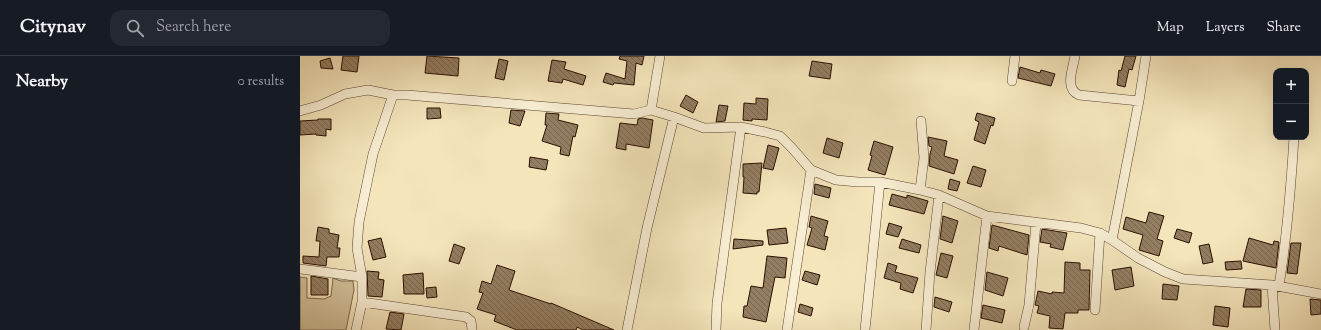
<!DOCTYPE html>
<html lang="en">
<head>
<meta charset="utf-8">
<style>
	:root { --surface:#171b24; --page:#242831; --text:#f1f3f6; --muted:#9ea1a6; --line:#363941 }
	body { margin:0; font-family:"Sorts Mill Goudy",serif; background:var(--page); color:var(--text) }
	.controls { position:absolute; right:12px; top:12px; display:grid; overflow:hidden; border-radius:8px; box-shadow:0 4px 16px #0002 }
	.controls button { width:36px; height:36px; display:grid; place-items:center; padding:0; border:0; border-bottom:1px solid var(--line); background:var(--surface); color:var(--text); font:20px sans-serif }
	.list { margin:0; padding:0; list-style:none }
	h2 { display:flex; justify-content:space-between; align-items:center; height:52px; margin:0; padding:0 16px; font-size:17px }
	h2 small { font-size:13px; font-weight:400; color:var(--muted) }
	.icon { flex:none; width:22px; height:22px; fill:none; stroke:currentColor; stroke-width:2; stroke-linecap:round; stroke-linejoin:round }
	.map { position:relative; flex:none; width:1021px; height:274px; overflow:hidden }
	header { display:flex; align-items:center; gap:24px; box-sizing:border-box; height:56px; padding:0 20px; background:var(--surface); border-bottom:1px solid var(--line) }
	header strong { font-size:19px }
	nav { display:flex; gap:22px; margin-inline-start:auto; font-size:14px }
	.search { width:280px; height:36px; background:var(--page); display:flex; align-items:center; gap:10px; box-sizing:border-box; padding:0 14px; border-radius:12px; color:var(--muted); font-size:15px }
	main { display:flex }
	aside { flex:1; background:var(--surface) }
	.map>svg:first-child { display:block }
	.grass { fill:#d2c19b; stroke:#7e684e }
	.building { fill:url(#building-back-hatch); stroke:#2a0f01 }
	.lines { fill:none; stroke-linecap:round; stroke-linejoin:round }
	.street-casing { stroke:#5c4430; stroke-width:10 }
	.street { stroke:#f8eed3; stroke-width:9 }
</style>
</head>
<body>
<header>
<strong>Citynav</strong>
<div class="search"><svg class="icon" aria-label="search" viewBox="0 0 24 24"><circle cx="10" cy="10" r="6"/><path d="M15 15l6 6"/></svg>Search here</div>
<nav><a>Map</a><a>Layers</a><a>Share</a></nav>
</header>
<main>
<aside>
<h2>Nearby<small>0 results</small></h2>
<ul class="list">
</ul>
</aside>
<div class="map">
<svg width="1021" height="274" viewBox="0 0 1021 274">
	<defs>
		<pattern id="building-back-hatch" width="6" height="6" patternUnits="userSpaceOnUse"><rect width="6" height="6" fill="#937e62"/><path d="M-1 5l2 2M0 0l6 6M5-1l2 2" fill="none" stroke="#78664e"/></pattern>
	</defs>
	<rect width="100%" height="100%" fill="#f4e5bb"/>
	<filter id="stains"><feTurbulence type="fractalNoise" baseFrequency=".005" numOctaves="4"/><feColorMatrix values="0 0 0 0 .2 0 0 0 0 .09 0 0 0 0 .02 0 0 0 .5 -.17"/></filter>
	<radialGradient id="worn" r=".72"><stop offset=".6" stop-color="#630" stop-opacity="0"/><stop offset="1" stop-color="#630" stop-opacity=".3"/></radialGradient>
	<path class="grass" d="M0,221L7,222V242L24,243L31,240L33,222L41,225H53L54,234L46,274H0Z"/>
	<path class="building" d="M43,0H59L57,16L41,14Z
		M127,0L159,2L158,20L125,17Z
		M320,0H344L342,9L336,7L334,29L314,27L313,29L303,26L306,17L325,23L327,5L319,3Z
		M825,0H836L832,14L829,13L825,31L817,29L819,14L821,15Z
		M30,2L33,13L21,12L20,5Z
		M199,3L208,5L204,24L195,22Z
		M252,4L266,6L264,13L286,20L283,29L263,23L262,27L248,25Z
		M512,5L532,8L530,23L509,20Z
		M720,11L740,17L741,14L755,18L751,30L718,22Z
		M386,39L398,46L393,57L380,50Z
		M456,42L468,43L467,64L452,63V65L443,64L444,47L456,48Z
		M419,49L428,50L425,65L416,66Z
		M127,52H140L141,62L127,63Z
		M211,54L225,55L220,70L209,67Z
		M246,57L259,58L258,64L278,69L275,81L273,80L269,100L260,98L261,91L242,85L247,69H245Z
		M677,57L695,62L693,70L691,69L685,88L674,84L679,66L675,64Z
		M342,62L353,64L349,92L326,88V94L316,92L320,67L337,69L338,63Z
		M18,63H31V74L26,73V80L16,79V78L0,79V65L18,64Z
		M628,81L647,85L644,100L658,104L654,118L629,110L630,98L632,91L629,90Z
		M527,82L543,87L539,102L523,97Z
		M574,85L593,91L585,119L568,114L572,100L570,99Z
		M468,89L479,92L473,114L463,112Z
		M230,101L248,104L246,114L229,111Z
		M462,107L459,136H457V138L443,137L444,121H443V108Z
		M673,110L686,114L681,131L667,127Z
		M650,123L660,126L657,135L648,133Z
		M515,128L531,132L529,142L514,138Z
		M592,138L607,142V139L628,145L624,158L589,149Z
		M849,156L864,160L857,183L863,185L859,200L839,194L843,179L823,173L826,161L846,167Z
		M511,160L528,165L524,180L528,181L525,194L507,189L512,172L509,171Z
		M643,160L658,165L652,187L640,183Z
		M589,167L602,171L598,181L586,178Z
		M692,169L729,179L727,199L699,190L698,195L689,192Z
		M18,171L29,173V177L39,179L37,192H40L39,201H27L26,210L3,207V200L19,201L20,185H16Z
		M486,172L488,187L469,189L467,174Z
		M742,173L767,177L763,194L750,191L751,188L740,186Z
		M877,173L892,177L889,187L874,182Z
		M81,182L86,201L73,204L68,185Z
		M949,182L973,189L974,185L979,186L976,212L943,205Z
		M434,183L463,185V189L433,193Z
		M602,183L621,189L619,197L599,192Z
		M991,187H1001L997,218L987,217Z
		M154,188L165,192L159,208L149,205Z
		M909,188L913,206L903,208L899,190Z
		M641,197L653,200L647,222L636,219Z
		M467,200L487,202L485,222L475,221L466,266L443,261L444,250H447L451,230L463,232Z
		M941,205L942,213L926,214L925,206Z
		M765,206L780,207V214H790L789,254H778V257H765L763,273L749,272L750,260L737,257L739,250L735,249L738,235L752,238V236L764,237Z
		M588,207L597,210L595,216L618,222L613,237L600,233L601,227L584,222Z
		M197,209L215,215L209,234L251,248V247L314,274H283L277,271L276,274H217L194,265L196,259L177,253L183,237L179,236L182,225L191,228Z
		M831,211L834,230L815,234L812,214Z
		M67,215L79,216L78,223L84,224L82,241L68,240Z
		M505,215L520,219L517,229L502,224Z
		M687,216L708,222L703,240L685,234Z
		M123,217L124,238H104L103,219Z
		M11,220L28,223V239H11Z
		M863,228L879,230L877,244L862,243Z
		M136,231L137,241L127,242L126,232Z
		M946,233L961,234V251H943Z
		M635,241L652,246L649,256L634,251Z
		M1010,243L1021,244V258L1011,259Z
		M500,248L513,252L511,260L498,256Z
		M683,249L705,254L702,267L681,262Z
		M915,250L930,252L928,271L913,269Z
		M90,256L104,258L101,274L86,273Z"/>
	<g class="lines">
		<g class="street-casing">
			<path id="street" d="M775,0C773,13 764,32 779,39L839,45L812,184
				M712,25L715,0
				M839,45L846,0
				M351,54L374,61L404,72L441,71L465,76L480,80L492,92L511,114L536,124L558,126H580L620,134L639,139L687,160L781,172L800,177L812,184L838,202L865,216L883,223L972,229L1021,238
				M0,55L21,49L45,38L68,34L93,39H107L334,58L351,54L360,0
				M620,134L624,102L621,65
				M0,213L62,221
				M972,229L975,274
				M979,230C987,180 991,131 994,81
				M62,246L166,261L171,265L172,274
				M795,254L800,177
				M724,271L729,249L736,167
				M56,274L62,246V221L57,192L59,166L73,98L93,39
				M327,274L347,172L374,61
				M416,274L417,247L441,71
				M487,274L511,114
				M565,274L580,126
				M626,274L630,216L639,139
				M674,274L687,160"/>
		</g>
		<use href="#street" class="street"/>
	</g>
	<rect width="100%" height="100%" filter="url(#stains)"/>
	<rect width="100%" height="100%" fill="url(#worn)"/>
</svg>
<div class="controls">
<button>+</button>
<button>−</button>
</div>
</div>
</main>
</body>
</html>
